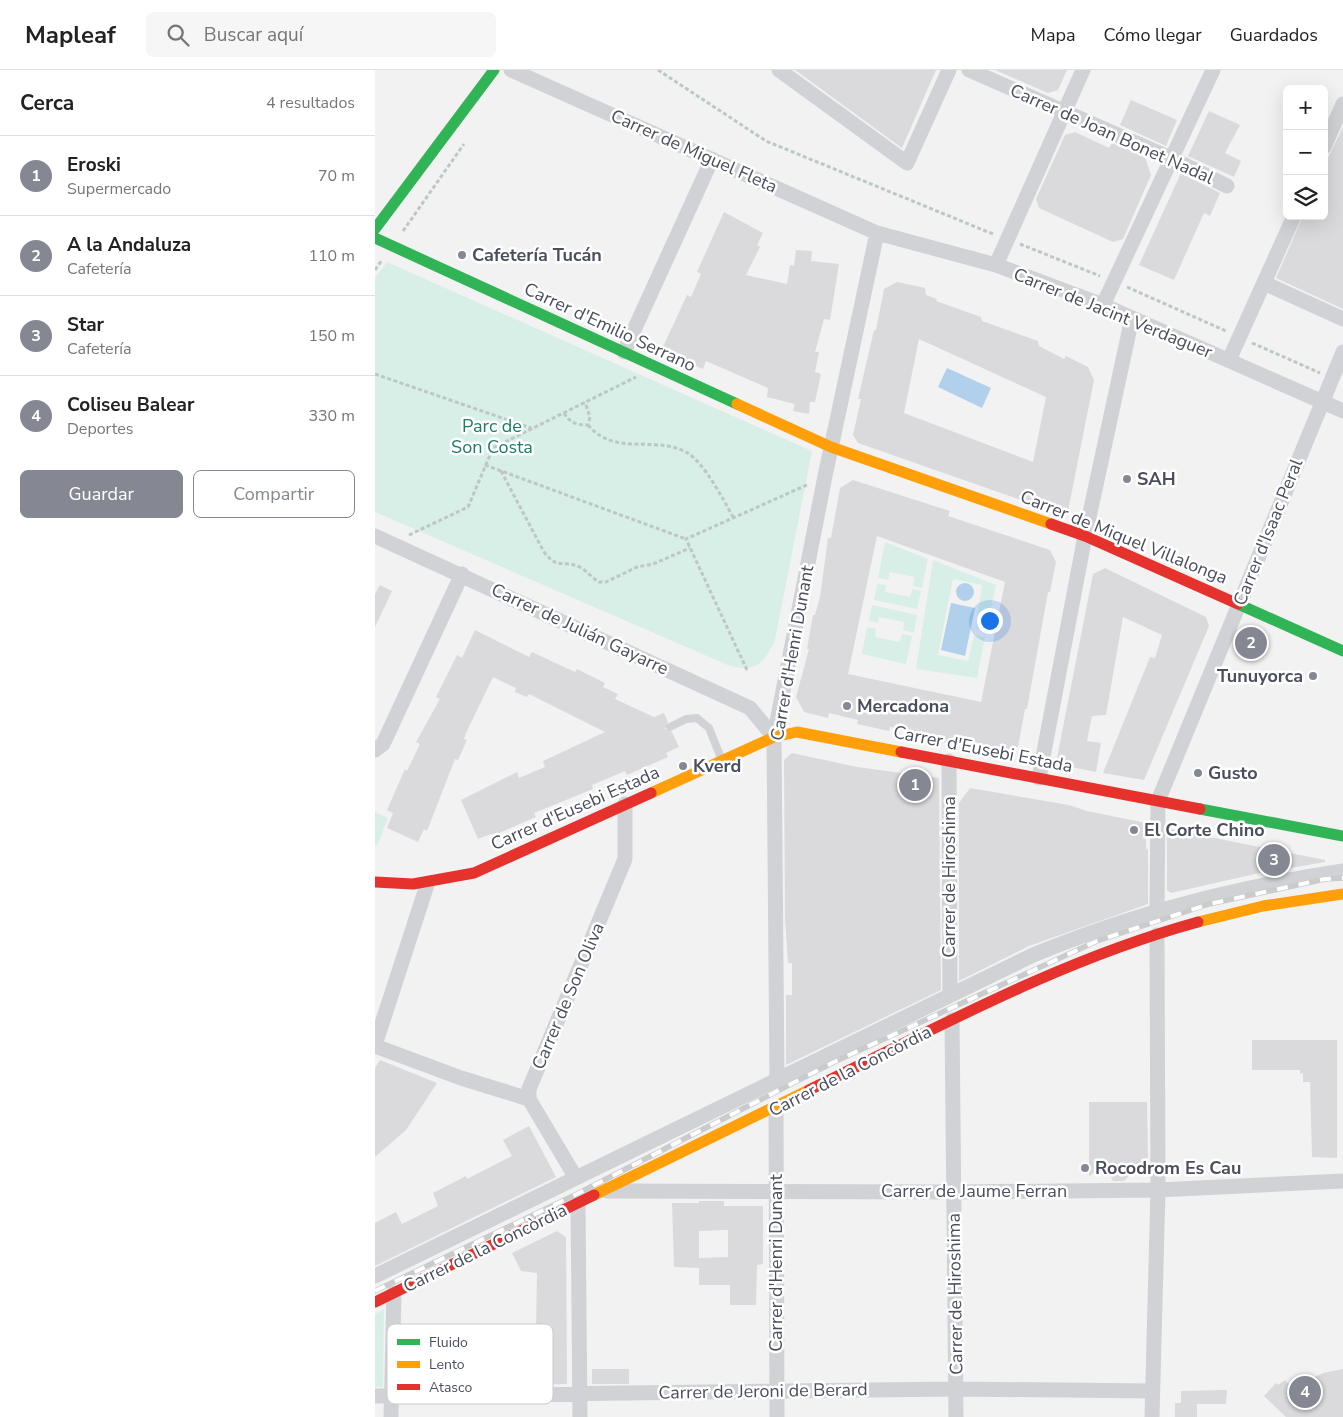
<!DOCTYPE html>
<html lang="es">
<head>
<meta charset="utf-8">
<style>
	:root { --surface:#fff; --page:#f6f6f6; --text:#222; --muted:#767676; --line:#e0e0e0; --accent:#858892 }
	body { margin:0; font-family:"Nunito Sans",sans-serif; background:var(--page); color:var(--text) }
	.controls { position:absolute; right:15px; top:15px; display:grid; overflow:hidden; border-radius:8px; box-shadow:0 5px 20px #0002 }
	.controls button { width:45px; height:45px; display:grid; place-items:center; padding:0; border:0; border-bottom:1px solid var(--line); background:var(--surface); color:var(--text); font:25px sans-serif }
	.you { position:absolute; left:614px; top:550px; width:18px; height:18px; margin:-12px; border:4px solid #fff; border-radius:50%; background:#1a73e8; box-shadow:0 0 0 8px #1a73e833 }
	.badge { display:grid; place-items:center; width:32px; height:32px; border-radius:50%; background:var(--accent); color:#fff; font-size:16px; font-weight:700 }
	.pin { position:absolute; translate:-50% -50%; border:2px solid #fff; box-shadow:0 1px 5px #0006 }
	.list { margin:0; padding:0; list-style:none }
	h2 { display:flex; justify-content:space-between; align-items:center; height:65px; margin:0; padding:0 20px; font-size:21px }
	h2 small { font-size:16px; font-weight:400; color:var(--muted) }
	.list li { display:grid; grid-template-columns:32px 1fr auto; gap:15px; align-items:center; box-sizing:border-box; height:80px; padding:0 20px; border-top:1px solid var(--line) }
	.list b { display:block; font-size:19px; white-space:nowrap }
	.list p { margin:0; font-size:16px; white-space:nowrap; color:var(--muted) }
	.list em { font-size:16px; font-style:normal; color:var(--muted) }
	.actions { display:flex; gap:10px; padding:15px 20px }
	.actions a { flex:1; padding:11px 0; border:1px solid var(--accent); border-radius:8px; text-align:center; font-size:18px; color:var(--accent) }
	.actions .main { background:var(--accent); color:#fff }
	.icon { flex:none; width:28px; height:28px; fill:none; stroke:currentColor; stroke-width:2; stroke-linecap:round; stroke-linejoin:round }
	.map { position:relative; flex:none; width:968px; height:1347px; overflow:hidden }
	header { display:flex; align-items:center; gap:30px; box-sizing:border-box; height:70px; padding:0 25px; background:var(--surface); border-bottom:1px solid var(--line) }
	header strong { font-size:24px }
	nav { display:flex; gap:28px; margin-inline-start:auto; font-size:18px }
	.search { width:350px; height:45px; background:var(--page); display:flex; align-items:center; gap:12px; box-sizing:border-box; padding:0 18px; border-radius:8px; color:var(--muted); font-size:19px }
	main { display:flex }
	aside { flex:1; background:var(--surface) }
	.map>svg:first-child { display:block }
	.green { fill:#d8efe7 }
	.water { fill:#b0d0eb }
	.building { fill:#dadadc; fill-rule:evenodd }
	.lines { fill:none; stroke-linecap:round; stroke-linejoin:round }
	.path { stroke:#bdc7c7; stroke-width:3; stroke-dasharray:4 2.5; stroke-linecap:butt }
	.lane { stroke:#d1d2d5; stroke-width:8 }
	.street { stroke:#d1d2d5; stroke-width:15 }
	.fast { stroke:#30b455; stroke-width:11 }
	.slow { stroke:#ff9f0a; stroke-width:11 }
	.jam { stroke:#e5322d; stroke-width:11 }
	.rail-casing { stroke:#cacbcd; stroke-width:5.5 }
	.rail { stroke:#fff; stroke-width:4; stroke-dasharray:11; stroke-linecap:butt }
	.poi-dot { fill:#858892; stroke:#fff; stroke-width:2 }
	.labels { text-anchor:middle; stroke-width:5; stroke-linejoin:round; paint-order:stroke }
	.street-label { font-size:18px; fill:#4a4f5e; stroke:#fff }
	.poi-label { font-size:18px; font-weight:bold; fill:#4a4f5e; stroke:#fff; text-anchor:start }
	.park-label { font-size:18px; fill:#1d7c65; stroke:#fff }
	.key { fill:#fff; stroke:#c9cacf; stroke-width:1 }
	.key-label { font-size:14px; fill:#4a4f5e }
</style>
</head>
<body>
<header>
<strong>Mapleaf</strong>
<div class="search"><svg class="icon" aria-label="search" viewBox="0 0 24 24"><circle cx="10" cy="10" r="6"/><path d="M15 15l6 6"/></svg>Buscar aquí</div>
<nav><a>Mapa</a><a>Cómo llegar</a><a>Guardados</a></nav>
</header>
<main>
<aside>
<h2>Cerca<small>4 resultados</small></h2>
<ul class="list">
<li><span class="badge">1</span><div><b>Eroski</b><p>Supermercado</p></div><em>70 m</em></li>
<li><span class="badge">2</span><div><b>A la Andaluza</b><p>Cafetería</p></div><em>110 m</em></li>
<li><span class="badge">3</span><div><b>Star</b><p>Cafetería</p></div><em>150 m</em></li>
<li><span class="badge">4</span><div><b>Coliseu Balear</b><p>Deportes</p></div><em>330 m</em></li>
</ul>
<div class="actions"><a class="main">Guardar</a><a>Compartir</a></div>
</aside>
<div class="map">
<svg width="968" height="1347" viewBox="0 0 968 1347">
	<rect width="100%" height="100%" fill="#f2f2f2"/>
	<path class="green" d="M12,192L437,381L400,570C388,594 383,602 355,596L0,442V208Z
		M510,472L553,489L547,518L538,516L539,507L515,502L513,510L503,508Z
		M558,490L621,515L611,559L601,558L607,515L578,509L563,585L593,591L599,565L610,567L602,608L541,599Z
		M502,514L511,515L510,522L535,527L537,519L546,521L542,539L499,530Z
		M497,535L542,545L539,563L528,560L529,552L504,547L503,553L494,551Z
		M492,557L501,559L500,567L525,572L527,564L537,566L531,594L487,584Z
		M0,742L13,748L2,776L0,775Z
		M9,1239L8,1317H0V1244Z"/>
	<path class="water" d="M572,298L616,318L607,338L563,317Z
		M581 522a9 9 0 1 1 18 0a9 9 0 1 1-18 0Z
		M576,533L600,538L590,586L566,580Z"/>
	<path class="building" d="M420,0H561L527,78Z
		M620,0H692L683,20L673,23Z
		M756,30L802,50L791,76L745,55Z
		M834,41L865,55L850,83L866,91L859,107L813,86Z
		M968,57V239L901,208L928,146H949V96Z
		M700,62L734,78L737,73L770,87L776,105L748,169L738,172L664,138L661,129L690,65Z
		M806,103L845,123L835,146L829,143L799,210L764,195Z
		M349,142L388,163L382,175L385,177L371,205L412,214L415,195L419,196L421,180L437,181L436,191L464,194L455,250L449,249L440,282H444L440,302L446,304L440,332H435L434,344L418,341L420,334L392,327L393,318L331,291L328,299L286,281L312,225L316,227L326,204L322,202Z
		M522,212L550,218L551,225L562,229L561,231L606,247L607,251L663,271L664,276L689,289L691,286L713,297L719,310L693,441L686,444L483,373L478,365L486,329H483L499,260H501L509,219ZM544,269L671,327L658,392L529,343Z
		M478,410L575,441L573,446L675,480L681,492L675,522H673L652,639H650L643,677L630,685L602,680L603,675L577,669L576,674L544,667L543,663L515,657L514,661L482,654L483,650L454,643L453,648L429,642L421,627L434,579H432L438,545H440L445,527L453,468H456L465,418ZM502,466L630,512L606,632L473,604Z
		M730,498L831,547L834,556L769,710L728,703L775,587L780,588L787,565L748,547L731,645L717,646L712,671L726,673L721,702L686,695L682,688L718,504Z
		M5,515L17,521L0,557V524Z
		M100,560L154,587L157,582L200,602L202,599L230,613L228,617L243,624L240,629L279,647L289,643L293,652L290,659L297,662L304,677L291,683L293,687L252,705L250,701L217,715L218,719L159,743L161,747L117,766L116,764L103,769L86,730L142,702L144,708L170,697L168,691L230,662L154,624L152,627L140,622L141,618L118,607L91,663L89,669L92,670L83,690L80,689L52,761L49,759L43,772L12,758L18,743L12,740L30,699L32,701L45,674L41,672L65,629L61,627L82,585L87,588Z
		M417,683L482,697L564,708L566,920L411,995V925H417V893H413L410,848L409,690Z
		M595,718L694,735L712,741L771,753V780L773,778V834L654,876L584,911V733Z
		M795,759L950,790V792L880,804L796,823L792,820V762Z
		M877,970H962V1088L937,1087L935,1012H928V1003L925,1004V1000H877Z
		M5,990L62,1013L31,1060L0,1087V998Z
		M714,1032H772L773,1087L749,1111H738L732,1100L727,1103L725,1099L714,1106Z
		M154,1056L181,1107L0,1196V1153L21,1142L27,1154L63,1136L58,1123L91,1106L92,1109L137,1086L128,1070Z
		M324,1131H349V1136H388V1194L382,1195L381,1235H355V1215H324V1198L299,1197L297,1133H324ZM353,1160V1187L324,1188V1161Z
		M182,1161L191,1167L192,1314L147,1315V1262H161L162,1203L146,1201L137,1183Z
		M217,1299H254V1314H217Z
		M968,1299V1347H911L889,1326L901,1313L903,1315L910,1310L917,1318L948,1303Z
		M852,1320L851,1334H822V1347H800V1333H806V1321Z"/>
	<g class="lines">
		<path class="path" d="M283,0L391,71L618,164
			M28,161L89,74
			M645,174L725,206
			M0,200L7,190
			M752,217L851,261
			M877,273L945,303
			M0,304L156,358
			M189,343C195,353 201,355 213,355L215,347L210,332
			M213,355C240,387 278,365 311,382C329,392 348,429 358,447
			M110,395L311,469
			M126,401L169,482C184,501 187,489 205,497C212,501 217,508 224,512H231L262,497L278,494L315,478
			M34,465L93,437L118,378L261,307
			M372,600L311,469L434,414"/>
		<path class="lane" d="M295,657L311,649L322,648L334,658L346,688"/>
		<path class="street" d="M136,0L502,163L621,195L728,235L968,341
			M404,0L532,93L574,0
			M594,0L798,89L852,116
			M949,77L968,34
			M621,195L708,0
			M889,213L968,249
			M728,235L838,0
			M249,282L337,89
			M854,290L919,146
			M0,466L375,638L399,667
			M0,680L8,674L87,504
			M574,691L575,924
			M664,708L710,466L757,248
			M782,839L783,731L968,282
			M577,950L581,1347
			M0,975L52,815
			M0,976L86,1008L154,1029
			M402,1011L399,667L450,406L502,163
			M401,1038L402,1347
			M201,1108L154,1029V1019L250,789V734
			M231,1121L578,1122L783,1120L968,1111
			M203,1133L205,1347
			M0,1206L658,885C759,843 860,817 968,801
			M0,1326L581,1319L777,1321
			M16,1347L19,1223
			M777,1347L783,1120L782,865"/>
		<path class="fast" d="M0,159L119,0
			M0,168L362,334
			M863,534L968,581
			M825,739L968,766"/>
		<path class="slow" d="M362,334L456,377L676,454
			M276,723L399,667L422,662L526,682
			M823,852L888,836L968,824
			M219,1125L434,1020"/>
		<path class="jam" d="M676,454L710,466L863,534
			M526,682L825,739
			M0,812L38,814L99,803L276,723
			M434,1020C562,958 685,890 823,852
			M0,1232L219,1125"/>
		<g class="rail-casing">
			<path id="rail" d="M0,1221L202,1124L459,992L722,871L834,834L950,809L968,808"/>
		</g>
		<use href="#rail" class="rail"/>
	</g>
	<g class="poi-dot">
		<circle cx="87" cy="185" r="5"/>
		<circle cx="752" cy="409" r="5"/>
		<circle cx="938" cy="606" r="5"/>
		<circle cx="472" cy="636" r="5"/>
		<circle cx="308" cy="696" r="5"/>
		<circle cx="823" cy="703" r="5"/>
		<circle cx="759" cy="760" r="5"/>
		<circle cx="710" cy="1098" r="5"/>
	</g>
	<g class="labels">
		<g class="street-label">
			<text transform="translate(737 64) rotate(24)" y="6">Carrer de Joan Bonet Nadal</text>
			<text transform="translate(319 81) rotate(24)" y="6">Carrer de Miguel Fleta</text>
			<text transform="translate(738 243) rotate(22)" y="6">Carrer de Jacint Verdaguer</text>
			<text transform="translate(235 257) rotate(25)" y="6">Carrer d'Emilio Serrano</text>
			<text transform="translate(893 462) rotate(-68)" y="6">Carrer d'Isaac Peral</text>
			<text transform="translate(749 467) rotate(22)" y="6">Carrer de Miquel Villalonga</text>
			<text transform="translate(205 559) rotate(25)" y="6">Carrer de Julián Gayarre</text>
			<text transform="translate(417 583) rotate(-80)" y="6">Carrer d'Henri Dunant</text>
			<text transform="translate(608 679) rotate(11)" y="6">Carrer d'Eusebi Estada</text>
			<text transform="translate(200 738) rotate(-24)" y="6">Carrer d'Eusebi Estada</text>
			<text transform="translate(574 807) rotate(-90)" y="6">Carrer de Hiroshima</text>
			<text transform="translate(193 926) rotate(-67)" y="6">Carrer de Son Oliva</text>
			<text transform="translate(475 1001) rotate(-27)" y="6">Carrer de la Concòrdia</text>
			<text x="599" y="1127">Carrer de Jaume Ferran</text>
			<text transform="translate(110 1178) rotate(-26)" y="6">Carrer de la Concòrdia</text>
			<text transform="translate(401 1193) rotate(-90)" y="6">Carrer d'Henri Dunant</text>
			<text transform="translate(580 1224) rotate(-91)" y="6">Carrer de Hiroshima</text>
			<text transform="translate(388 1321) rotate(-1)" y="6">Carrer de Jeroni de Berard</text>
		</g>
		<g class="poi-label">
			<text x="97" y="191">Cafetería Tucán</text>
			<text x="762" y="415">SAH</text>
			<text x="928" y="612" text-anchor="end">Tunuyorca</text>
			<text x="482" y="642">Mercadona</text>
			<text x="318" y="702">Kverd</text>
			<text x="833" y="709">Gusto</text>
			<text x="769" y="766">El Corte Chino</text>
			<text x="720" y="1104">Rocodrom Es Cau</text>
		</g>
		<g class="park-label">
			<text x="117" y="362">Parc de<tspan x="117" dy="21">Son Costa</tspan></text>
		</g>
	</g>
	<rect x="12" y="1254" width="166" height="80" rx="8" class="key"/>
	<rect x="22" y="1269" width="23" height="6" fill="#30b455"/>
	<rect x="22" y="1291" width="23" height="7" fill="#ff9f0a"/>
	<rect x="22" y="1314" width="23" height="6" fill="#e5322d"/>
	<g class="key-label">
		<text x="54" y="1277">Fluido</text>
		<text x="54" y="1299">Lento</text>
		<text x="54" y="1322">Atasco</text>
	</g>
</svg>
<div class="controls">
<button>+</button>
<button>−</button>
<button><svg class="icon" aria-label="layers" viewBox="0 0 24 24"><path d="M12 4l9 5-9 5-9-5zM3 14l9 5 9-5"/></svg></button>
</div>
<div class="you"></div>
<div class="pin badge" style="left:540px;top:715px">1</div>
<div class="pin badge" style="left:876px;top:573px">2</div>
<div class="pin badge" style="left:899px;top:790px">3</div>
<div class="pin badge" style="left:930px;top:1322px">4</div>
</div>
</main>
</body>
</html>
